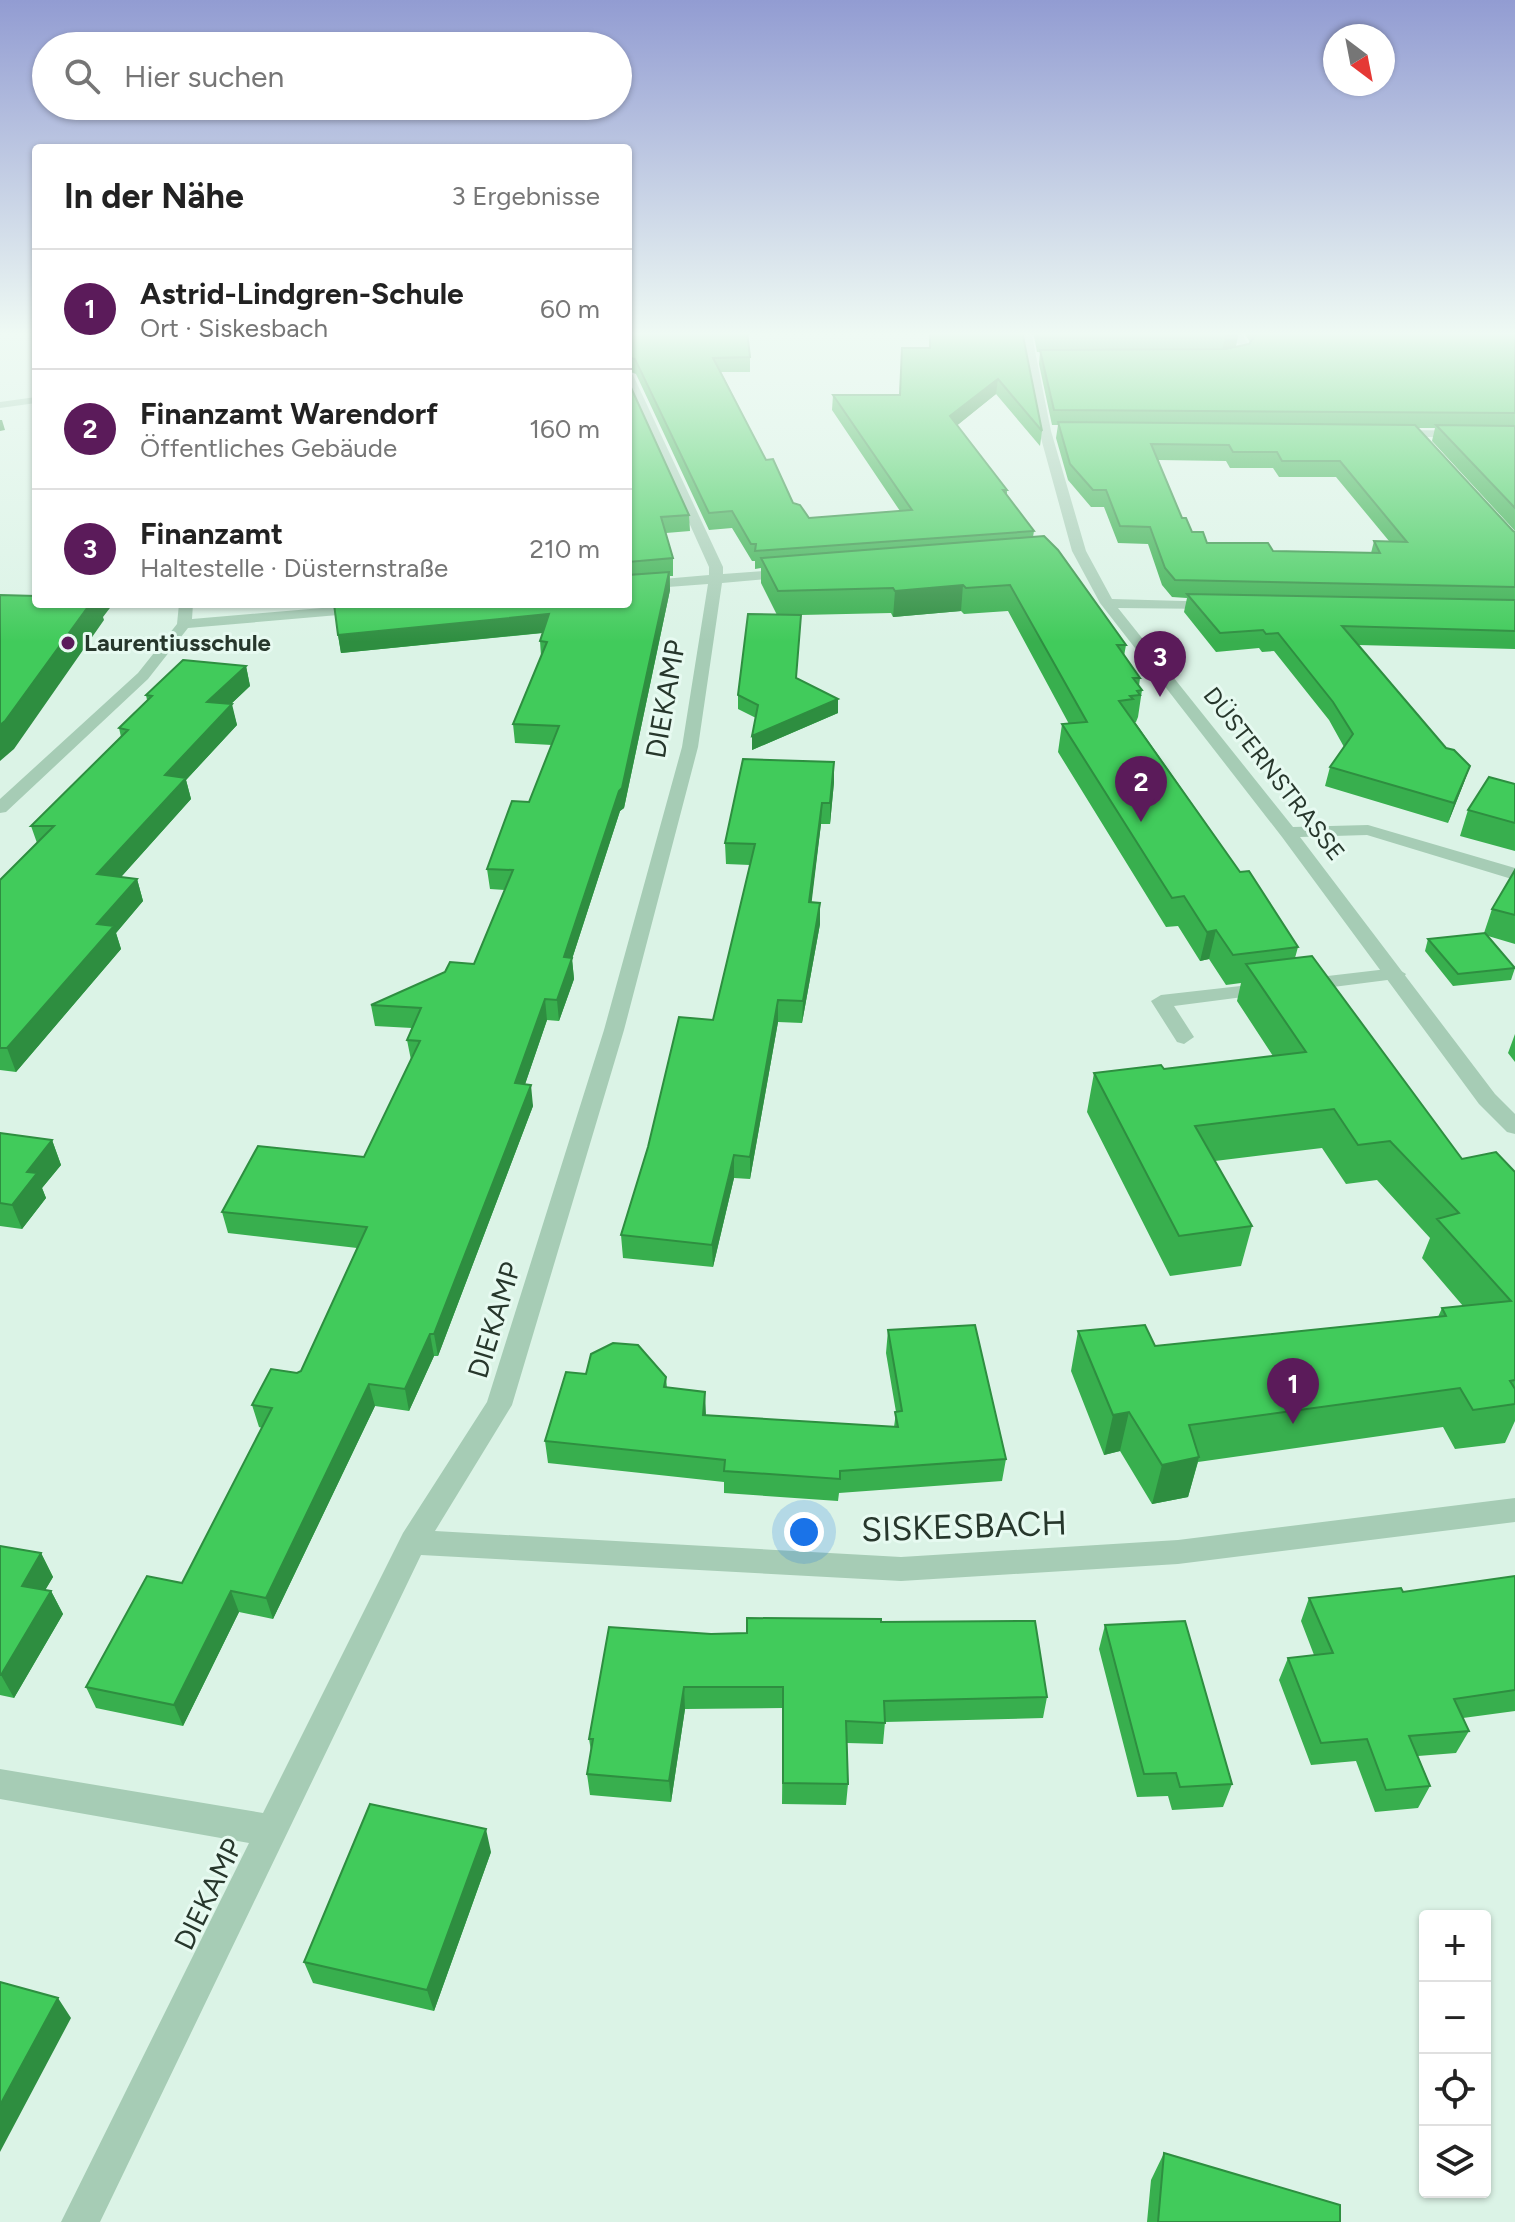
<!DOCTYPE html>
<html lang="de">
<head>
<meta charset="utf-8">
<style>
	:root { --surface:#fff; --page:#f2f2f2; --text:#222; --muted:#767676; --line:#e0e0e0; --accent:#5b1b5a }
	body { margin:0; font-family:Figtree,sans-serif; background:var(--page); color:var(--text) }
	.controls { position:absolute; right:24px; bottom:24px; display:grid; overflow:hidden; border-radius:8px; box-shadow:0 2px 6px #0004 }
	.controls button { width:72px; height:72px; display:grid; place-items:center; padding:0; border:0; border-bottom:2px solid var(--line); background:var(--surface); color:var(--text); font:40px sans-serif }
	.compass { position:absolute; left:1323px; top:24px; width:72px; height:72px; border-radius:50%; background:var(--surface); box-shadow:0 2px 6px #0004; rotate:148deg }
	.you { position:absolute; left:804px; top:1532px; width:28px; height:28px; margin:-20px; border:6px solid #fff; border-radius:50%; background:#1a73e8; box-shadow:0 0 0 12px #1a73e833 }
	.badge { display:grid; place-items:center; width:52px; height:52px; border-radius:50%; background:var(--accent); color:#fff; font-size:26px; font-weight:700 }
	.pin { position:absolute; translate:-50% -66px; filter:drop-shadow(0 2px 4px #0008) }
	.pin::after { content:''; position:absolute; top:42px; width:28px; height:24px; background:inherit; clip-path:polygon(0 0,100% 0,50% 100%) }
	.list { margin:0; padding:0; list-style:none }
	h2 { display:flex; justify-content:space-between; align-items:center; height:104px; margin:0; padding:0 32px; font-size:34px }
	h2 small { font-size:26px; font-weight:400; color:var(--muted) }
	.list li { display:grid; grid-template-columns:52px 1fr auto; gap:24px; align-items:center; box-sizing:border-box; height:120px; padding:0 32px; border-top:2px solid var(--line) }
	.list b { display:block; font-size:30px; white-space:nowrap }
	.list p { margin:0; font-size:26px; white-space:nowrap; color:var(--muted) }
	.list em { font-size:26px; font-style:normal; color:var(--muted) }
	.icon { flex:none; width:44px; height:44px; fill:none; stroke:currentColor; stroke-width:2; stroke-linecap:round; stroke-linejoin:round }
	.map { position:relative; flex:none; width:1515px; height:2222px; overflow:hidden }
	.search { position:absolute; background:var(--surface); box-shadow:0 2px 6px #0004; left:32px; top:32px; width:600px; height:88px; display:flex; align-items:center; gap:20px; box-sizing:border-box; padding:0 28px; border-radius:44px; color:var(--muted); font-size:30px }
	.panel { position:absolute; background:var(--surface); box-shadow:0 2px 6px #0004; left:32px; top:144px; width:600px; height:464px; border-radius:8px }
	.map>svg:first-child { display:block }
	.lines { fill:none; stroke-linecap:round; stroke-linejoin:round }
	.service { fill:#a6ccb5; fill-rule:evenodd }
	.minor { fill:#a6ccb5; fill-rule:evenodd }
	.tertiary { fill:#a6ccb5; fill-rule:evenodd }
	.wall { fill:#38af4e; fill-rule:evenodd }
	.shaded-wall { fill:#2e8e40 }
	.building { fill:#41cb5b; stroke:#2e8e40; stroke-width:2; fill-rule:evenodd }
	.poi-dot { fill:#5b1b5a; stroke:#e7faf1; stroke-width:3 }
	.labels { text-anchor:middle; stroke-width:6; stroke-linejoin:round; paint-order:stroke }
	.far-poi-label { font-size:24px; font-weight:bold; fill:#27372c; stroke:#e7faf1; text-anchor:start }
	.far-street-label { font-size:24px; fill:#27372c; stroke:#e7faf1 }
	.street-label { font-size:28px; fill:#27372c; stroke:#e7faf1 }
	.near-street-label { font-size:34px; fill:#27372c; stroke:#e7faf1 }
</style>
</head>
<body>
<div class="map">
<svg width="1515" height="2222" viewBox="0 0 1515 2222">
	<rect width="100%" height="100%" fill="#dbf3e6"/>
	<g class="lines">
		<path class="service" d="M1396,968L1406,974L1403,978L1302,991L1292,985L1302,979Z
			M1267,983L1274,985L1277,989L1274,993L1174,1006L1194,1037L1184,1044L1177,1042L1151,1001L1161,995Z"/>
		<path class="minor" d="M1021,331H1031L1051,431L1086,551L1112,599L1219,602V608L1214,609L1118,608L1293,827L1368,825L1515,868V880L1367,835L1300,837L1495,1094L1515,1114V1134L1507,1132L1479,1104L1282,837L1100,603L1072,551L1039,431Z
			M1229,331H1239L1252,349C1245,357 1233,360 1222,358V354L1241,348Z
			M628,372L633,375L723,567V574L791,569L798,573L791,577L722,583L698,747L624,1030L512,1405L435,1531L901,1557L1178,1540L1515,1498V1522L1178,1564L901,1581L421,1555L100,2222H61L249,1843L0,1799V1769L263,1813L403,1533L487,1402L604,1030L682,747L708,584L628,590V582L709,575V567L628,387Z
			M1392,430L1515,431V439L1388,436L1386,434Z
			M179,604H193L192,619L369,604H427L420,608L188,628L148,679L6,812L0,813V799L138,673L177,624Z"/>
		<path class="tertiary" d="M36,397V403L0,408V402Z"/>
	</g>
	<path class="wall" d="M628,331L750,357V372H721L766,460L793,503L809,518L900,511L832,410L833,395H900L929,348V331H1022L1042,431L1040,446L996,394L957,425L1007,490V495L1034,531L1033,537L1126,645L1124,656L1140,678L1139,686L1142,690L1138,717L1136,722H1135L1240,872L1298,947L1295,958L1462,1159L1515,1172V1421L1505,1443L1455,1449L1443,1427L1198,1462L1188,1497L1152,1504L1120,1451L1104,1455L1071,1371L1078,1331L1155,1346L1438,1317L1442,1308L1463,1306L1422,1258L1430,1238L1377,1180L1346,1184L1322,1148L1215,1161L1252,1226L1241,1266L1170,1276L1087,1112L1094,1073L1164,1069L1273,1056L1237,1001L1241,983L1226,985L1209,959L1200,961L1178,926L1166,927L1058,752L1062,724H1069L1008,611L964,614L961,611L893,617L891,613L801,615L796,679L838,699V713L752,750L756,718L738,709V695L777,615L761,583V568L755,569V561H752L732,528L709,530L636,374L628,371Z
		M1033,331H1238L1236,346L1249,344L1250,342L1243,331H1515V531L1432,441L1435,428H1417L1513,531L1515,532V649L1358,645L1446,748L1470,766L1463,785L1448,823L1325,786L1330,767L1344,747L1329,720L1274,651L1262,652L1259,648L1216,652L1184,612L1187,598L1172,597L1162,585L1148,544L1118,543L1104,507H1091L1068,480L1056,438L1058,425H1052L1039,364L1040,352H1037ZM1158,460L1226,461L1230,468H1273L1279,477H1336L1389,541H1374L1371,553L1273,551L1207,543L1192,532L1182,518Z
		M628,381L689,515L690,531L666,533L673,558V576H670V590L624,808L620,811L572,959L574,979L559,1021L547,1020L525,1084L533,1106L438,1356H434L409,1411L375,1406L273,1619L239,1612L183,1726L96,1708L86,1687L182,1583L262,1428L259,1427L252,1405L301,1371L357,1248L228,1233L222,1212L364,1157L411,1060L407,1040L412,1028L375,1026L371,1005L474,964L505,890L490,889L487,869L529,802L552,745L515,743L513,724L541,656L540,641L543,633L341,653L338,635L628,604Z
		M246,666L250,686L231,704L237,725L186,780L191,799L121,877L137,879L143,901L116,933L121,949L16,1072L0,1070V880L37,843L31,826L121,737L119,728L147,700L146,695Z
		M834,782L830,824H821L811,902L820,903V924L802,1023L778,1022L750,1179L734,1178L713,1267L623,1258L621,1235L713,1020L750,865L726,864L725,843Z
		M1515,784V851L1460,836L1468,810Z
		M1515,870V944L1488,936L1515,968L1511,980L1453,986L1425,951L1428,939L1484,933L1492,909Z
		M1515,1034V1062L1508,1053Z
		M0,1132L1,1133L52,1140L61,1165L42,1188L46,1198L22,1229L0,1226Z
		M888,1330L1006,1459L1002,1481L839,1493L838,1501L724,1493V1482L548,1463L545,1441L666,1377L667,1388L706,1416L894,1427L896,1412L886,1353Z
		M0,1546L41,1553L53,1577L45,1590L51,1591L63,1614L14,1698L0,1695Z
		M1515,1576V1711L1463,1718L1469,1731L1456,1753L1418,1756L1430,1786L1418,1808L1375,1812L1356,1761L1311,1765L1279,1680L1288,1658L1314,1655L1301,1621L1309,1598L1403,1592Z
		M881,1622L1047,1697L1043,1718L885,1722L883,1744L847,1743L848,1784L846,1805L782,1804L783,1708L685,1709L671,1802L590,1795L587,1774L591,1751L589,1739L711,1634L747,1633Z
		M1105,1625L1232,1784L1223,1807L1172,1810L1168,1796L1137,1797L1099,1649Z
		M491,1852L434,2011L313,1983L304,1962Z
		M1164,2153L1340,2222H1147L1151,2180Z"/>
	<path class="shaded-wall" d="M1239,332L1236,346L1222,351L1225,337Z
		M998,379L996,394L949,432L950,416Z
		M0,420H2L5,430L0,431Z
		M669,572L670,590L624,808L620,811L572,959L574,979L559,1021L557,1000L564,957Z
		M963,585L961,611L893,617L895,591Z
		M90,604H113L103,617L104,620L14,749L0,761V725Z
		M549,614L551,632L341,653L338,635Z
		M246,666L250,686L212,722L207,702Z
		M838,699V713L752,750V736Z
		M232,704L237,725L186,780L191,799L104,896L97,874L165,775Z
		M834,762V782L830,824V803Z
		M1470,766L1463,785L1448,823L1454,803Z
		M822,803L821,824L809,924V902Z
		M137,879L143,901L116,933L121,949L16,1072L7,1048L97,924Z
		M820,903V924L802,1023L803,1001Z
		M1216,930L1209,959L1200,961L1207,932Z
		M545,999L547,1020L518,1105L515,1083Z
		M778,1000V1022L750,1179V1157Z
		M531,1085L533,1106L438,1356L434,1334Z
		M52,1140L61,1165L42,1188L46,1198L22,1229L12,1205L27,1172Z
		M734,1155V1178L713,1267L712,1245Z
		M430,1334L434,1356L409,1411L405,1389Z
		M369,1384L375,1406L273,1619L266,1598Z
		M705,1392L706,1415L704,1438L703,1415Z
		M1129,1412L1120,1451L1104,1455L1113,1415Z
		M1199,1457L1188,1497L1152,1504L1162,1465Z
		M41,1553L53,1577L34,1609L22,1586Z
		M51,1591L63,1614L14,1698L1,1675Z
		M231,1591L239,1612L183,1726L174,1705Z
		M684,1687L685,1709L671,1802L669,1781Z
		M486,1829L491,1852L434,2011L427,1990Z
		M58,1998L71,2018L0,2152V2105Z"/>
	<path class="building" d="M628,331H747L750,357L713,358L766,460L773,459L793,503L800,505L809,518L912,510L833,395H900L902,348H930V331H1022L1042,431L998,379L950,416L1007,490H1003L1034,531L755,551L756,544H751L732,511L709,513L635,359L628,357Z
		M1037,331H1238L1239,332L1225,337L1038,338Z
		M1256,331H1515V413L1054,410L1040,350L1226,349L1249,344L1257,333Z
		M628,381L689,515L661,517L673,558L628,562Z
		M1058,422L1415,425L1513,531L1515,532V587L1175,580L1165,568L1150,527L1120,526L1106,490H1093L1070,464ZM1151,444L1229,445L1233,452H1277L1282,461H1340L1407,542L1374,541L1380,553L1273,551L1268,543H1207L1203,532H1192L1186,518H1182Z
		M1436,425L1515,426V508Z
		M1044,536L1058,550L1126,645H1117L1140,678H1133L1142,690L1137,691L1140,695L1130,696L1133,699L1119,701L1240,872L1249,871L1298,947L1233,955L1216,930L1207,932L1184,896L1172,898L1062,724L1087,722L1010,585L966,588L963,585L895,591L893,588L778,591L761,558Z
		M669,572L622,788L619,791L564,957L572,958L557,1000L545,999L515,1083L531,1085L434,1334H430L405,1389L369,1384L266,1598L231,1591L174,1705L86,1687L147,1576L182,1583L272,1408L252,1405L271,1369L297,1373L301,1371L367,1227L222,1212L258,1146L364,1157L420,1041L407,1040L421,1008L371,1005L445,972L450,962L474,964L513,870L487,869L512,801L529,802L559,726L513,724L547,642L540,641L549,614L338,635L334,604H628V575Z
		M1187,594L1515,600V631L1342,626L1446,748L1454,750L1470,766L1454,803L1330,767L1353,734L1333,702L1278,633L1266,634L1263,630L1220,633Z
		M0,595L36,596V604H90L5,721L0,725Z
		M748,614L801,615L796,678L838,699L752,736L758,705L738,695Z
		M183,660L246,666L207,702L232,704L165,775L186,778L97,874L137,879L97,924L114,926L7,1048H0V880L54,826H31L128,730L119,728L152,696L146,695Z
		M743,759L834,762L830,803H822L809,902L820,903L803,1001L778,1000L750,1157L734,1155L712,1245L621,1235L648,1147L679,1017L713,1020L755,844L725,843Z
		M1489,777L1515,784V823L1468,810Z
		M1515,870V915L1492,909Z
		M1485,933L1515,968L1458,974L1428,939Z
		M1312,956L1462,1159L1496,1152L1515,1172V1380L1510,1381L1515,1389V1404L1473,1410L1460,1388L1189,1425L1199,1457L1162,1465L1129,1412L1113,1415L1078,1331L1145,1325L1155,1346L1446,1316L1442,1308L1511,1301L1437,1219L1459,1213L1390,1141L1358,1145L1334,1109L1195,1126L1252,1226L1179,1236L1094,1073L1161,1065L1164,1069L1306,1052L1246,964Z
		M0,1133L52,1140L27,1172L37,1173L12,1205L0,1203Z
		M975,1325L1006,1459L840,1471V1479L724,1471L725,1460L545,1441L566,1372L586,1374L591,1354L613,1343L638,1345L666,1377L664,1387L705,1392L703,1415L898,1427L895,1412L902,1411L888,1330Z
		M0,1546L41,1553L22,1586L51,1591L1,1675H0Z
		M1515,1576V1690L1454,1699L1469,1731L1409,1736L1430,1786L1386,1790L1367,1739L1321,1743L1288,1658L1333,1653L1309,1598L1401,1588L1403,1592Z
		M747,1618L881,1619V1622L1035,1621L1047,1697L884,1701L885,1723L846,1721L848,1784L783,1783V1687H684L669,1781L587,1774L593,1739H589L609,1627L711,1634L747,1633Z
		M1185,1621L1232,1784L1180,1787L1176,1773L1144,1774L1105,1625Z
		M370,1804L486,1829L427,1990L304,1962Z
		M0,1982L58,1998L0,2105Z
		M1164,2153L1340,2205V2222H1158Z"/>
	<linearGradient id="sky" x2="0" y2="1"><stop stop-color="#929cd2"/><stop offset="0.52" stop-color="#effaf4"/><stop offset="1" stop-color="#effaf4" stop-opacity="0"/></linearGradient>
	<rect width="1515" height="642" fill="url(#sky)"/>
	<circle class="poi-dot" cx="68" cy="643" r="8"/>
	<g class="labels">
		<g class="far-poi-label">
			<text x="84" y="651">Laurentiusschule</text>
		</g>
		<g class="far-street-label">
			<text transform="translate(1274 774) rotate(52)" y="8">DÜSTERNSTRASSE</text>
		</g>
		<g class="street-label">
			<text transform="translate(665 699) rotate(-80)" y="10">DIEKAMP</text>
			<text transform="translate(494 1320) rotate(-73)" y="10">DIEKAMP</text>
			<text transform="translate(208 1894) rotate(-64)" y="10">DIEKAMP</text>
		</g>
		<g class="near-street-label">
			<text transform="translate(964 1526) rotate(-2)" y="12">SISKESBACH</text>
		</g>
	</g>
</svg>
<div class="controls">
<button>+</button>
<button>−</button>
<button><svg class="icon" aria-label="locate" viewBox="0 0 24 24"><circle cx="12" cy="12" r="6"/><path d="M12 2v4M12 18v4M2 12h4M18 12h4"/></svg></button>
<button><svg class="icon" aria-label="layers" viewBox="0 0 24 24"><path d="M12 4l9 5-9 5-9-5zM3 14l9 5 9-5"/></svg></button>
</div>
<svg class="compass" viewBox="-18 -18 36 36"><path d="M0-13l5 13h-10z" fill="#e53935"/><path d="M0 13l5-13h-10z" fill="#767676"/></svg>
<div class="you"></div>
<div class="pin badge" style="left:1293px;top:1424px">1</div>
<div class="pin badge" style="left:1141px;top:822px">2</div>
<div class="pin badge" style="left:1160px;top:697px">3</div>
<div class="search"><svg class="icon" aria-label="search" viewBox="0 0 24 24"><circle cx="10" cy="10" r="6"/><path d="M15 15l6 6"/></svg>Hier suchen</div>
<section class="panel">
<h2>In der Nähe<small>3 Ergebnisse</small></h2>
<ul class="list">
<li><span class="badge">1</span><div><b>Astrid-Lindgren-Schule</b><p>Ort · Siskesbach</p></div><em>60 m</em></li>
<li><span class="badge">2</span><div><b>Finanzamt Warendorf</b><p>Öffentliches Gebäude</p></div><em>160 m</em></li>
<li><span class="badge">3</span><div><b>Finanzamt</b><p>Haltestelle · Düsternstraße</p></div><em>210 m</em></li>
</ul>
</section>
</div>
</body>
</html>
